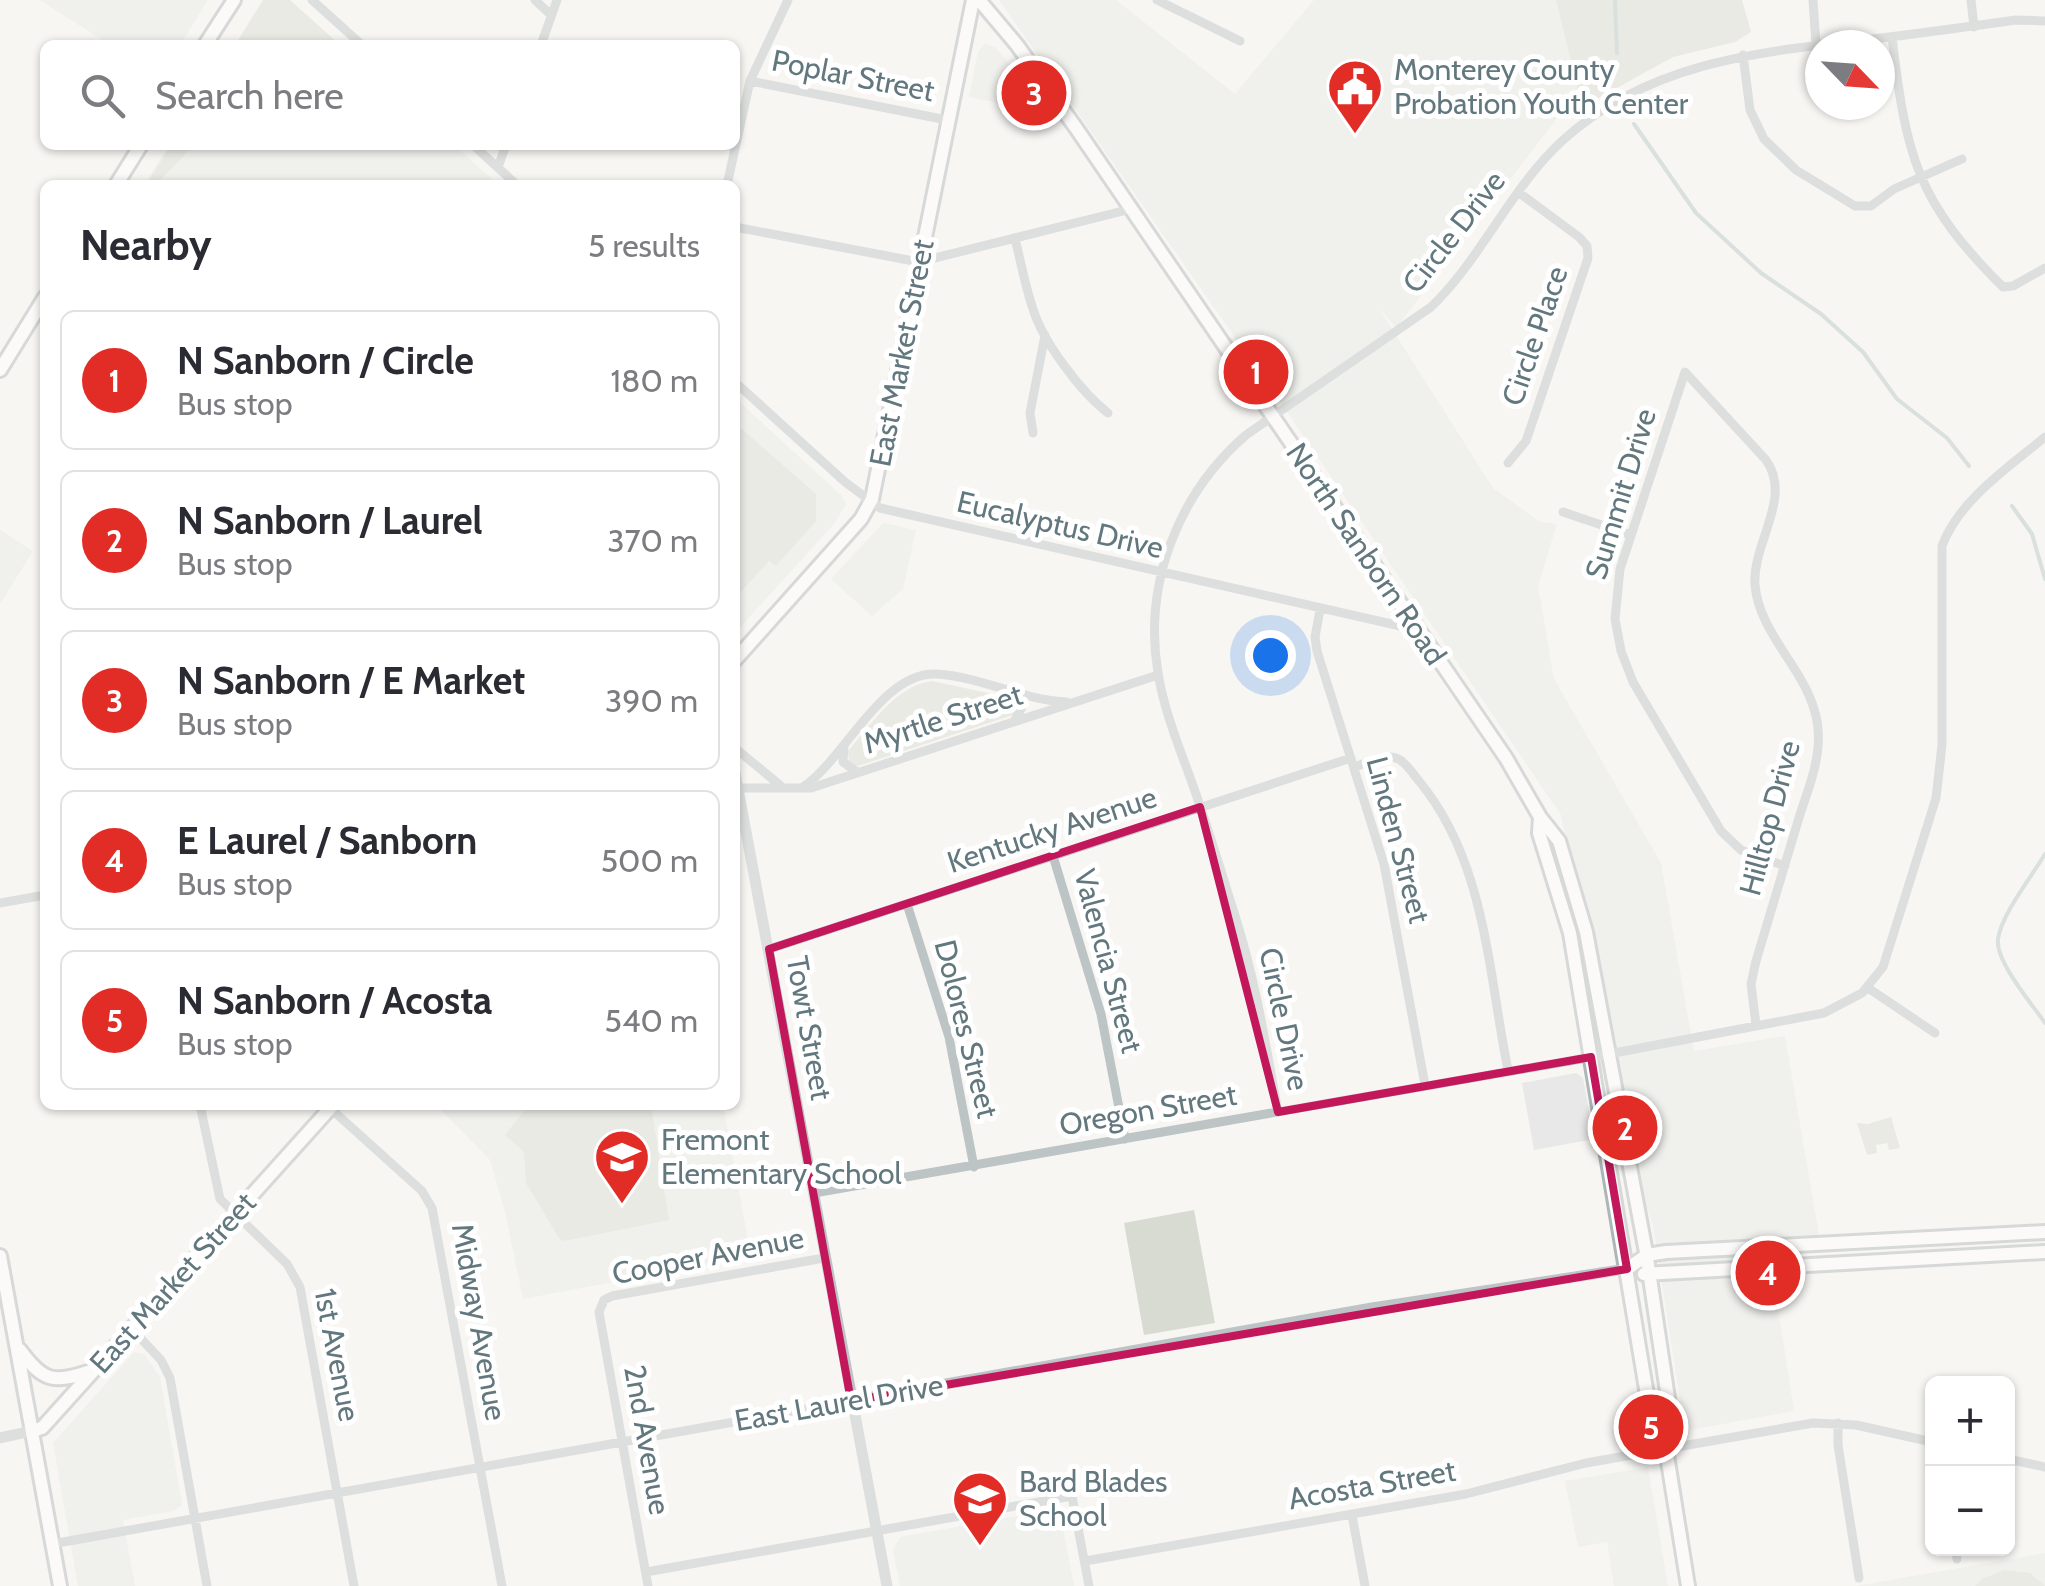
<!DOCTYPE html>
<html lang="en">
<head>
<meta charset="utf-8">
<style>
	:root { --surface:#fff; --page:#f7f7f7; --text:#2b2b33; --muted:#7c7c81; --line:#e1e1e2; --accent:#e22d27 }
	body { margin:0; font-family:Cabin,sans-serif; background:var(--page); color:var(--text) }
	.controls { position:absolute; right:30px; bottom:30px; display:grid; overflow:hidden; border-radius:15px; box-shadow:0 2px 8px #0004 }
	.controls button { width:90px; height:90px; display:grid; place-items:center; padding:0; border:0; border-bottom:2px solid var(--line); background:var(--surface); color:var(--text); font:50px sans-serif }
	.compass { position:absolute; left:1805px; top:30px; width:90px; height:90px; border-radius:50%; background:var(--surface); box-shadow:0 2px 8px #0004; rotate:115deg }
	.you { position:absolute; left:1270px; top:655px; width:35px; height:35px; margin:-25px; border:8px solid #fff; border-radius:50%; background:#1a73e8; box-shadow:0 0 0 15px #1a73e833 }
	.badge { display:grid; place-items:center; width:65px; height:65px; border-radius:50%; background:var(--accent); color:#fff; font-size:32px; font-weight:700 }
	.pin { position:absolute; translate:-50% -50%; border:5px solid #fff; box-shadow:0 2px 10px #0006 }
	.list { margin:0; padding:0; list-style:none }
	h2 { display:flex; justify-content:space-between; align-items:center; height:130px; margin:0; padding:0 40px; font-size:42px }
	h2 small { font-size:32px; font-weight:400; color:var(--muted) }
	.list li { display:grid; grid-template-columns:65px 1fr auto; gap:30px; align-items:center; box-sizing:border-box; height:140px; margin:0 20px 20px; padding:0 20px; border:2px solid var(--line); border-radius:15px }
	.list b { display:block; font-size:38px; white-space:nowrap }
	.list p { margin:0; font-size:32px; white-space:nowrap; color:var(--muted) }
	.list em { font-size:32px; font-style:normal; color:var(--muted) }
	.icon { flex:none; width:55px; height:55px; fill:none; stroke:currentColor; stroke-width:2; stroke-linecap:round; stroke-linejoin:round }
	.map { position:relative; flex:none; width:2045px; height:1586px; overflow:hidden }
	.search { position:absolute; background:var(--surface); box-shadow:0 2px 8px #0004; left:40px; top:40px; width:700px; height:110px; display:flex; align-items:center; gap:25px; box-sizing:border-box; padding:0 35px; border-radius:15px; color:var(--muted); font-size:38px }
	.panel { position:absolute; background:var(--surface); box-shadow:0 2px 8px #0004; left:40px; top:180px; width:700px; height:930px; border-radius:15px }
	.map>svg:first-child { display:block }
	.built { fill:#e7e8e7 }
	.green { fill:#d7dbd2 }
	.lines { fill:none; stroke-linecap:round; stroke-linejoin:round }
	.stream { stroke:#b3c5c5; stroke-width:4 }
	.secondary-casing { stroke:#adb6b9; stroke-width:18 }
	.minor { stroke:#bdc4c6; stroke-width:9 }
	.tertiary { stroke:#bdc4c6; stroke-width:11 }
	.secondary { stroke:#fff; stroke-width:12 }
	.marked { fill:none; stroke:#c2185b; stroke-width:8; stroke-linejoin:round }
	.labels { text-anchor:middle; stroke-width:10; stroke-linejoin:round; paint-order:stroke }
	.poi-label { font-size:30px; fill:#62787e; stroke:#fff; text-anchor:start }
	.street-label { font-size:30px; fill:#62787e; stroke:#fff }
</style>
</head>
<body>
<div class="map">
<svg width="2045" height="1586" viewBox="0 0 2045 1586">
	<rect width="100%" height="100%" fill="#f7f6f3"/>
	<path class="built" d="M40,0H208L180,45H110Z
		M999,0H1116L1235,94L1314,0H1556L1578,91L1396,328L1378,307L1493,488L1540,522L1557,524L1538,586L1554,679L1661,863L1694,1051L1785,1036L1819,1235L1774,1283L1794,1411L1690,1430L1684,1426L1653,1225L1623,1142L1561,815L1281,403Z
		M984,44L995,47L1025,84L999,103L969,97L978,52Z
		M169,145H454L499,185H144Z
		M735,398L841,495L846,504L834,524L735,633Z
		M883,523L916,530L903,589L872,616L831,579Z
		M0,530L33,551L0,604Z
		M1576,1073L1583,1078L1594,1139L1534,1150L1522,1083Z
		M436,1105H723L751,1256L523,1299L505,1212L490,1160Z
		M134,1352L144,1354L160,1377L182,1505L173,1511L123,1520L135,1586H78L53,1443Z
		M1648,1467L1668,1586H1614L1607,1542L1578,1547L1565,1481Z
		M1046,1511L1056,1512L1061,1518L1074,1586H900L893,1550L900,1537Z
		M2045,1553V1586H1856Z"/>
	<path class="green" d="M263,0H290L340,45H235Z
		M1556,0H1742L1751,32L1735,42L1673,57L1586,105L1578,91Z
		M171,145H194L159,181L160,185H146Z
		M735,423L816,494V521L776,566L769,561L735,598Z
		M932,681L1011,698L1018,706L1013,715L858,766L849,764L848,751C871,725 895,686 932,681Z
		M529,1105H651L669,1220L564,1241L559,1238L526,1183L524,1152L505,1135Z
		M1891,1117L1900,1148L1889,1150L1887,1143L1876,1145L1877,1153L1867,1155L1857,1123L1868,1124Z
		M1194,1210L1215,1323L1144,1335L1124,1223Z
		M2004,1570L2030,1573L2045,1586H1975L1982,1579Z"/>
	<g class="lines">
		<path class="stream" d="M1615,0L1617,53
			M1634,124L1696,213L1761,273L1821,314L1863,352L1897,399L1947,438L1969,466
			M2012,506L2032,534L2045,579
			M2045,854C2032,876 2001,915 1998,939C1995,961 2032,1004 2045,1023"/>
		<g class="secondary-casing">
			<path id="secondary" d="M979,0L1017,45L1076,128L1506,758L1540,817L1559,841L1586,932L1647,1258L1671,1418L1666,1449L1688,1586
				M205,45L234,0
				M116,185L141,145
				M0,370L45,297
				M735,660L861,519L872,499L973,0
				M1540,817L1539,833L1570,933L1652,1425L1657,1438L1666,1449
				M0,1256L60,1586
				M1627,1269L1647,1255L1666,1252L2045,1232
				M1644,1274L2045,1252
				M20,1350C44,1383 54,1383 91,1371
				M32,1431L42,1428L333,1105"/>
		</g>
		<path class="minor" d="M312,0L362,45
			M535,0L551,15
			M1157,0L1240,41
			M1813,0L1816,45
			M1971,0L1974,27
			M1892,37C1906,155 1916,201 2003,287L2013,286L2045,268
			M541,45L557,0
			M1743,55L1750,110L1764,139L1796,170L1855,206H1871L1894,189L1962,159
			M750,81L947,120
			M473,145L517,185
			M498,167L506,145
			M727,185L750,81L788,0
			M735,227L919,262L1131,209
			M1015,239C1021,262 1025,286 1033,309C1043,342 1081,392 1108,413
			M735,382L845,482L880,508L1418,630
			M1033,433L1030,413L1045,335
			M1508,463L1526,441L1588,258L1587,246L1579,237L1518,192
			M1563,512L1631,535
			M1320,610L1315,637L1317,651L1384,864L1425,1085
			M1012,692L1018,697L1022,707L1015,720
			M844,746L843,762L857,772
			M735,748L781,786
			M1354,767C1365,764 1380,756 1391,757C1403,757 1412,773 1419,781C1486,862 1488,972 1508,1070
			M803,787C844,760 883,670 937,674C981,677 1023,700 1067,702
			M739,788H811L1158,675
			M1053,856L1101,1014L1125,1139
			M0,903L45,895
			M907,904L949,1037L974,1167
			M769,949L1351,758
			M1868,988L1935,1033
			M1756,1025L1751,984L1756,961C1770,915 1784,868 1798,821C1805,798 1816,772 1818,747C1819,735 1818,721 1814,709C1801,665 1759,632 1755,585C1752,543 1793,498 1766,460L1685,372L1620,569L1615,619L1621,651L1633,682L1721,831L1741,850L1785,866
			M200,1105L220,1199L287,1264L300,1287L354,1586
			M330,1108L422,1191L432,1208L502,1586
			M1278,1112C1266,1047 1256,982 1236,919C1223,878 1211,837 1197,797C1183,756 1165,716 1158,673C1143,584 1178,494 1246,435L1431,307C1482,258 1510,189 1562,141C1647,63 1756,52 1865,40C1916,34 1966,27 2016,20L2045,21
			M814,1193L1609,1054L1824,1013L1862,993L1883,967L1936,798L1942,745V546C1959,500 2009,467 2045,437
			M131,1328L161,1360L170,1378L207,1586
			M1838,1423V1445L1859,1578
			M2008,1459L2045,1467
			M1352,1515L1365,1586
			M52,1544L851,1401
			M1955,1548L1957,1559
			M1085,1561L1466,1494L1586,1463L1813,1423L1856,1425L1932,1442
			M646,1572L1072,1496L1089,1586
			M648,1586L599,1312L604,1300L612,1296L824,1258"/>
		<path class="tertiary" d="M735,773L887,1586
			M851,1401L1372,1308L1627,1269
			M0,1438L32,1431"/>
		<use href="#secondary" class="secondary"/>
	</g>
	<path d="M0 0H2045V1586H0ZM1200,807L1278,1112L1591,1057L1627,1269L851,1401L769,949Z" fill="#f7f6f3" fill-opacity=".55" fill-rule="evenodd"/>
	<path class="marked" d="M1200,807L1278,1112L1591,1057L1627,1269L851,1401L769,949Z"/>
	<defs>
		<g id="civic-pin" transform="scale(2.875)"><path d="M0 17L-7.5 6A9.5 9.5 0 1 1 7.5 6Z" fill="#e22d27" stroke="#fff"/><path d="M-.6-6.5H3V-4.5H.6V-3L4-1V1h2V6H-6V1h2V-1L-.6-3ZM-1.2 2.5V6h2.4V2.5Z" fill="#fff"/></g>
		<g id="school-pin" transform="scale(2.875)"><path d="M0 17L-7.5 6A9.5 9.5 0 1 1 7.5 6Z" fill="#e22d27" stroke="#fff"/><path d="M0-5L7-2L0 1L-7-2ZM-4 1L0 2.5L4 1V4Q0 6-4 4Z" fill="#fff"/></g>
	</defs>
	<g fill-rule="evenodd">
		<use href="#civic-pin" x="1355" y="87"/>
		<use href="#school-pin" x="622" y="1157"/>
		<use href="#school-pin" x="980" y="1499"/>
	</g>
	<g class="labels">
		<g class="poi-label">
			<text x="1394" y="80">Monterey County<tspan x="1394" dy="34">Probation Youth Center</tspan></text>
			<text x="661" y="1150">Fremont<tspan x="661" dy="34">Elementary School</tspan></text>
			<text x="1019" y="1492">Bard Blades<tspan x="1019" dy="34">School</tspan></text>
		</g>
		<g class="street-label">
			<text transform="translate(853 76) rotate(11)" y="10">Poplar Street</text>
			<text transform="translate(1454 232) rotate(-52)" y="10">Circle Drive</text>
			<text transform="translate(1535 336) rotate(-71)" y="10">Circle Place</text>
			<text transform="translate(902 353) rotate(-79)" y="10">East Market Street</text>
			<text transform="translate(1621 494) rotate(-73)" y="10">Summit Drive</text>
			<text transform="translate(1060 525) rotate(13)" y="10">Eucalyptus Drive</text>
			<text transform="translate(1366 554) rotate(56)" y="10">North Sanborn Road</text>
			<text transform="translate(943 719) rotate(-18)" y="10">Myrtle Street</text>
			<text transform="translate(1770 818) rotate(-75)" y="10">Hilltop Drive</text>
			<text transform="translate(1052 830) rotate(-18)" y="10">Kentucky Avenue</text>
			<text transform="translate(1398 840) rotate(75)" y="10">Linden Street</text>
			<text transform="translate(1108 961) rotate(75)" y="10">Valencia Street</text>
			<text transform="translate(1284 1019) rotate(78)" y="10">Circle Drive</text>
			<text transform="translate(809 1028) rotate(80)" y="10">Towt Street</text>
			<text transform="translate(966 1029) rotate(76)" y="10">Dolores Street</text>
			<text transform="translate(1148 1110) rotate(-10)" y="10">Oregon Street</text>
			<text transform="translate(708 1256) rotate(-11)" y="10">Cooper Avenue</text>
			<text transform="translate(173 1283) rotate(-48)" y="10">East Market Street</text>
			<text transform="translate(479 1322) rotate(80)" y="10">Midway Avenue</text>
			<text transform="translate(337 1355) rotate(79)" y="10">1st Avenue</text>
			<text transform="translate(839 1403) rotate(-10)" y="10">East Laurel Drive</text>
			<text transform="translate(647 1440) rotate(80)" y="10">2nd Avenue</text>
			<text transform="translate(1372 1485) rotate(-10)" y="10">Acosta Street</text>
		</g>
	</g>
</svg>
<div class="controls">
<button>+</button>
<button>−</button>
</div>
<svg class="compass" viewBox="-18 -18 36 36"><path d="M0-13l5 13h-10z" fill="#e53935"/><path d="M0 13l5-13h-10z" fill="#7c7c81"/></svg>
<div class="you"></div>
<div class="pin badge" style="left:1256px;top:372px">1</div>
<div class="pin badge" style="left:1625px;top:1128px">2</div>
<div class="pin badge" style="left:1034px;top:93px">3</div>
<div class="pin badge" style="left:1768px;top:1273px">4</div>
<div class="pin badge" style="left:1651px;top:1427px">5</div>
<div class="search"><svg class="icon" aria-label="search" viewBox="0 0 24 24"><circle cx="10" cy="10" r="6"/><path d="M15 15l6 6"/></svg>Search here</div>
<section class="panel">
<h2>Nearby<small>5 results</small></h2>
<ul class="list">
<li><span class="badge">1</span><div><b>N Sanborn / Circle</b><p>Bus stop</p></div><em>180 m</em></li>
<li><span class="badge">2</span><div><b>N Sanborn / Laurel</b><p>Bus stop</p></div><em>370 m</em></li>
<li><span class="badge">3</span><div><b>N Sanborn / E Market</b><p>Bus stop</p></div><em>390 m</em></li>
<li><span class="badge">4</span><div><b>E Laurel / Sanborn</b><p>Bus stop</p></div><em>500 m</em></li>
<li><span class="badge">5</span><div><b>N Sanborn / Acosta</b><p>Bus stop</p></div><em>540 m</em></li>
</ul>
</section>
</div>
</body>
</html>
